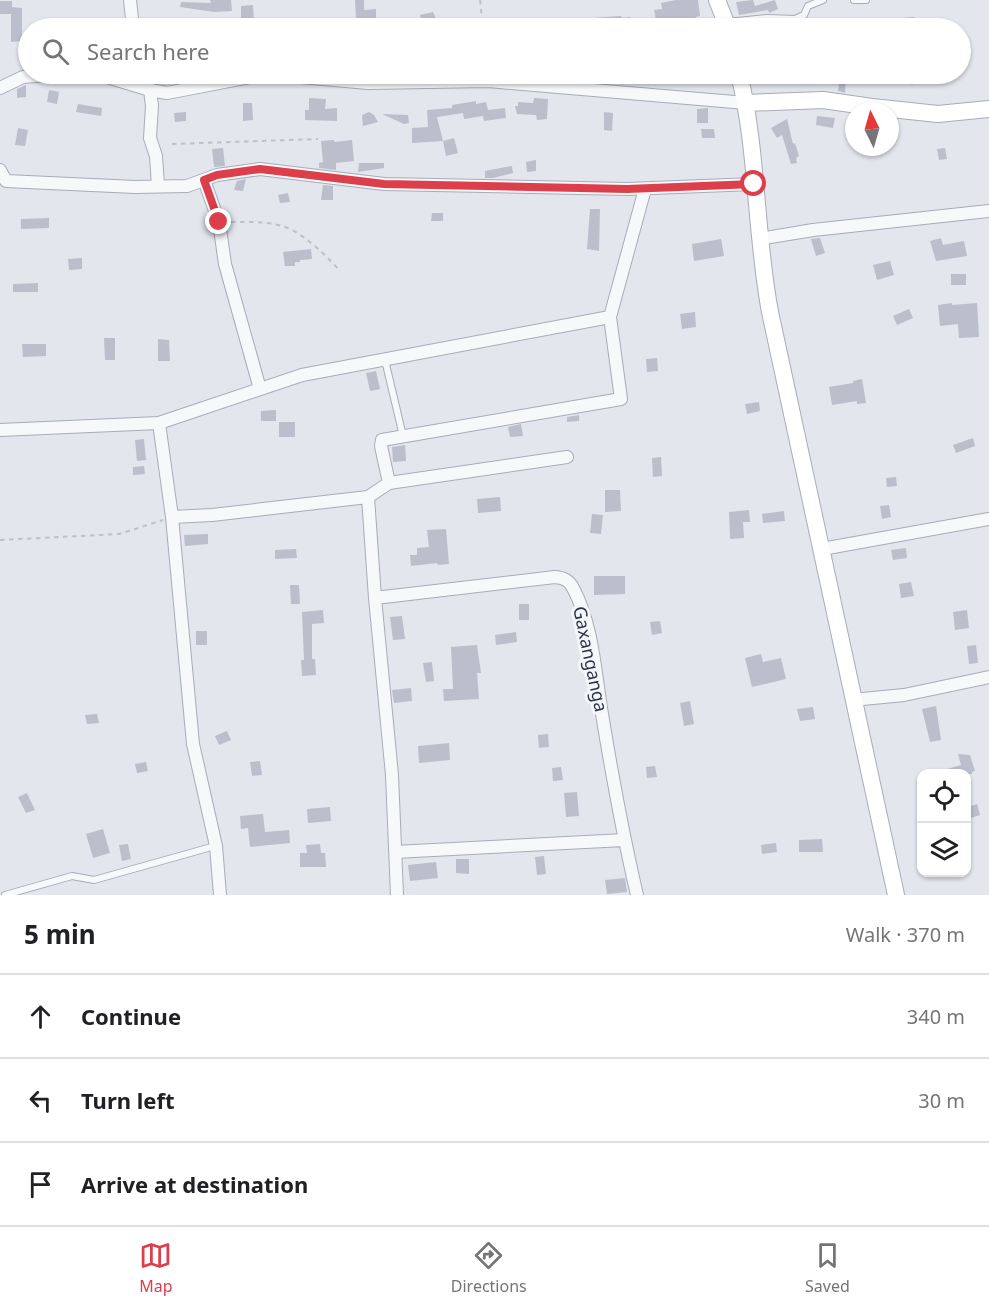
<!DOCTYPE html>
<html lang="en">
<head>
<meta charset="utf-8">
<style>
	:root { --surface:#fff; --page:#f6f6f6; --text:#202124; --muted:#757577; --line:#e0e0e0; --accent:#dc3e4a }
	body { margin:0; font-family:"Noto Sans",sans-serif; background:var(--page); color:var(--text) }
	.controls { position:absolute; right:18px; bottom:18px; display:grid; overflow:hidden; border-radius:12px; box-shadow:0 2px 4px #0004 }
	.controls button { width:54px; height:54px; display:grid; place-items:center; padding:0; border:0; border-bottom:2px solid var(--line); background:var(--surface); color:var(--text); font:30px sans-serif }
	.compass { position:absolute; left:845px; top:102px; width:54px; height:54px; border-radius:50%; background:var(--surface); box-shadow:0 2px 4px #0004; rotate:355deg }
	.stop { position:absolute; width:18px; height:18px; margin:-14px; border:4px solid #dc3e4a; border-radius:50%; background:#fff }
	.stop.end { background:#dc3e4a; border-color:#fff; box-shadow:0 2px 6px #0008 }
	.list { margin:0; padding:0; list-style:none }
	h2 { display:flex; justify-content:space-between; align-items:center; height:78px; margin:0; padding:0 24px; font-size:26px }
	h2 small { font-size:20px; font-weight:400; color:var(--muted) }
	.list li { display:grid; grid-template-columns:39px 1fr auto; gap:18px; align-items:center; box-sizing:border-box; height:84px; padding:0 24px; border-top:2px solid var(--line) }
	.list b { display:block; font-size:22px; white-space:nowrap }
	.list em { font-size:20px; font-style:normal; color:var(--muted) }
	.icon { flex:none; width:33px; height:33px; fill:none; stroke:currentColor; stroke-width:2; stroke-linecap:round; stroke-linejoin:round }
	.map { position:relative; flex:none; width:989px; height:895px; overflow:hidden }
	.search { position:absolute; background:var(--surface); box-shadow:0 2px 4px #0004; left:18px; right:18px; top:18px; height:66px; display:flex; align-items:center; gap:15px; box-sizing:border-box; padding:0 21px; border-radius:33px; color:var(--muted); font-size:22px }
	.sheet { height:330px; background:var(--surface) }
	nav { display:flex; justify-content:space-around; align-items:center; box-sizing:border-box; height:84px; border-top:2px solid var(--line); background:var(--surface); font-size:16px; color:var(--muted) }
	nav a { display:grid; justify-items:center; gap:3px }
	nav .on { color:var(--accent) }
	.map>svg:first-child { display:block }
	.building { fill:#babfcb }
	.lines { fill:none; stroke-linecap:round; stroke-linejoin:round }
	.lane-casing { stroke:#a7acb8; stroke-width:8 }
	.street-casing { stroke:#a7acb8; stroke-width:14 }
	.secondary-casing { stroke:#a7acb8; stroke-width:18 }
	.path { stroke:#bdc1c8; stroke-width:2; stroke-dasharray:4.5 4.5; stroke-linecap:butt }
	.lane { stroke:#f7f8fa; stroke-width:6 }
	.street { stroke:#f7f8fa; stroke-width:12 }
	.secondary { stroke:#fff; stroke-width:16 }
	.route { stroke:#dc3e4a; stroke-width:8 }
	.labels { text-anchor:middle; stroke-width:6; stroke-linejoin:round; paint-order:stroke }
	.street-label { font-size:18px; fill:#293247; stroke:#f4f6f9 }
</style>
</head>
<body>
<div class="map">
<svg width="989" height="895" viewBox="0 0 989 895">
	<rect width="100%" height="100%" fill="#e3e6ed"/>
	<path class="building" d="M210,0H231L232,11L214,12L180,7L181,2L211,3Z
		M355,0H364V10L376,9V18L356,19Z
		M676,0H698L700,16L696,17L699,28H672L671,18L656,20L654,10L662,9L661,3Z
		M753,0L755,6L775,0L778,9L769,13L768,10L739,15L736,2Z
		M0,1H12V7L22,8V41L11,42V14H0Z
		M253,5L254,23H241V6Z
		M433,12L436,19L422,25L420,15Z
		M621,16L622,18L630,17L632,28H605V26L594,28L593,18Z
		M914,17L915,20L887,28V19Z
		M124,18V28H109L108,19Z
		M840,74H846L845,93L838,91Z
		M902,74H915L919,80L912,85Z
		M26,85V97L17,98V89Z
		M49,90L59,92L57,104L47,102Z
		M309,98L326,99L325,109L337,108V121L305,120V110H309Z
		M534,98L548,99L547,119L537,120L536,115L517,114L515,106H518V102L533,103Z
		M476,101V104L486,102L488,110L505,108L506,118L484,121L483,116L464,119L463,113L437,117L443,141L412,143V128L428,127L427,110L452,108V105Z
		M243,103H252L253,120L243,121Z
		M78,104L102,108L101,116L76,112Z
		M708,108V123H697V109Z
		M186,112V121L175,122L174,113Z
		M369,112L374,115L378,122L363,126L362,115Z
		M604,112L613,113L612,131L604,130Z
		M382,114L408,115L409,123L404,124Z
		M817,116L835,118L833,128L816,125Z
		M787,119L793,144L795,143L799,156L796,158L797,163L791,164L782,135L777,138L771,128Z
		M18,128L28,130L25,146L15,145Z
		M701,129H714L715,138H702Z
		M454,138L458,153L446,156L443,141Z
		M334,140V142L352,140L354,161L336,163V170L319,168V163L323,162L321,141Z
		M223,148L225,166L214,167L212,149Z
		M945,148L947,159L939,160L937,149Z
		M536,160V171L527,172L526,162Z
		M359,163H384V168L358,172Z
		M512,166L513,173L493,178H485V171Z
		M246,179L243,191L234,190L237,181Z
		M323,185L333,186V200H321Z
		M288,193L290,202L280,203L278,195Z
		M590,209H600L599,251L587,249Z
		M432,213H443V221H431Z
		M49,218V228L21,229V219Z
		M820,238L825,253L816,256L811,239Z
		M941,238L943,245L964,241L967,256L936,261L930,241Z
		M721,239L724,256L694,261L692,244Z
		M311,249L312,259L300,260V262H295V266H285L283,252Z
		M82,258V269L69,270L68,259Z
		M890,261L894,275L877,280L873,265Z
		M951,274H966V285H951Z
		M38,283V292H13V284Z
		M952,303V305L977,303L979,337L959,338L958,324L940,326L938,305Z
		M909,309L913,318L897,325L893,316Z
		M695,312L696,327L682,329L680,314Z
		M104,338H115V360H105Z
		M158,339L169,340L170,361H158Z
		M22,344H46V356L23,357Z
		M657,358L658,371L647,372L646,359Z
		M376,371L380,389L370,391L366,373Z
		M862,379L866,403L857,404V401L832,405L829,387L853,383V381Z
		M759,402L760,411L747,414L745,404Z
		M276,410V421H261V411Z
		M579,415V421L567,422V417Z
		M279,422H295V437H279Z
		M521,424L523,436L510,437L508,427Z
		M973,438L975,446L956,453L953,445Z
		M144,439L146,460L137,461L135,440Z
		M405,445L406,461L393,462L392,447Z
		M661,457L662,476L653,477L652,458Z
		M144,466L145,474L133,475V467Z
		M896,477L897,486L887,487L886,478Z
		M605,490H620L621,511L605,512Z
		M500,497L501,511L478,513L477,499Z
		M889,505L891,517L882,519L880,506Z
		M749,510L750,522H743L744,538L730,539L729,512Z
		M784,511L785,521L763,523L762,514Z
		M592,514L603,515L601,534L590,533Z
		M446,529L449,564L438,565L437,563L411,566L410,555H417V548L429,547L427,530Z
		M208,534V544L185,546L184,535Z
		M906,548L907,558L893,560L891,550Z
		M296,549L297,558L275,559V550Z
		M594,576H625V594L594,595Z
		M911,582L914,596L901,598L899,584Z
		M290,585H299L300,604H291Z
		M519,604H529V620H519Z
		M323,610L324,623L312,624V659H315L316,675L302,676L301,660H304L302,612Z
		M967,610L969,628L955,630L953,612Z
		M402,616L405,639L393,640L390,617Z
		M660,621L662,633L652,635L650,622Z
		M196,631H207V645H196Z
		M516,632L517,642L496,645L495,635Z
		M477,645L481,673H477L479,699L444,701L443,689H453L451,647Z
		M976,645L978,663L969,664L967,646Z
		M761,654L763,662L781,658L786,679L752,687L745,658Z
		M432,662L434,681L426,682L423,663Z
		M411,688L412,701L394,703L392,690Z
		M690,701L694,724L684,726L680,703Z
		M936,706L941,740L930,742L922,709Z
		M813,707L815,719L800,721L797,709Z
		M97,714L99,723L87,724L85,715Z
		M227,731L231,740L219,745L215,736Z
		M548,734L549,747L539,748L538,735Z
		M449,743L450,760L419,763L418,746Z
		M958,754L970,755L975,771L972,772V774H941L940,771L961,765Z
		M260,761L262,775L252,776L250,762Z
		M146,762L148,771L137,773L135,764Z
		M655,766L657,777L647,778L646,767Z
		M561,767L563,780L553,781L552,768Z
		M577,792L579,816L566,817L564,793Z
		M27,793L35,810L26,813L18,797Z
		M977,804L980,815L971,818L968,807Z
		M330,807L331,821L308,823L307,809Z
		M263,814L265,832L289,830L290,843L250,847L248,828L241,829L240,816Z
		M103,829L110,853L93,858L86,834Z
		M822,839L823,852H799V840Z
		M776,843L777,852L762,854L761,845Z
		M128,844L131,859L122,861L119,845Z
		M320,844L321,853H325L326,867H300V853H307L306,845Z
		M544,856L546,874L537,875L535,857Z
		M456,859H469V874L456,873Z
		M436,862L438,878L410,881L408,865Z
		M625,878L627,892L607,894L605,880Z"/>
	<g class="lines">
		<g class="lane-casing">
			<path id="lane" d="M854,0H866
				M727,22L767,18L795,19L804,15L808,6L823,0
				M385,360L403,436
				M5,895L72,876L94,880L215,846"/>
		</g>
		<g class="street-casing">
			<path id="street" d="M130,0L133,28
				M97,74L150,90L167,93L266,74
				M141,74L150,90L152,106L150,138L156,156L158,186
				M267,74L368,83L488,81L746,103
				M0,88L23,77L61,74
				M0,170L6,181L135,187L187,186L217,175L260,169L384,184L627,189L754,184
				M204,180L219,222L225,264L260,389
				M759,239L813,230L989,211
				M159,423L302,375L610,317L645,189
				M0,430L159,423L172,517L193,744L216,846L220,895
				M389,483L381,446L382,440L621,399L610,317
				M172,517L212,515L368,497
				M822,549L989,519
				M375,598L555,577C564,578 569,580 573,588C593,625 595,673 602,714C612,775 623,835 637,895
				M852,700L904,695L989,677
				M395,852L624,840
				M397,895L392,775L375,598L368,497L389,483L567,457"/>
		</g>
		<g class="secondary-casing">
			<path id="secondary" d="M717,0L728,28
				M739,74C758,151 755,233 770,312L896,895
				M746,103L823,100L872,107L938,114L989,109"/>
		</g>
		<path class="path" d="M480,0L483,28
			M172,144L318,139
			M231,222C248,222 265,221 282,226C301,231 327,256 340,271
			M0,540L119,534L163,520"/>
		<use href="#lane" class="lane"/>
		<use href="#street" class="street"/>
		<use href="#secondary" class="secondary"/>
	</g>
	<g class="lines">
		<path class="route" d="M219,222L204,180L217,175L260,169L384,184L627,189L754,184"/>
	</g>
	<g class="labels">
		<g class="street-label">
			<text transform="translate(590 659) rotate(78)" y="6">Gaxanganga</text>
		</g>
	</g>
</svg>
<div class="controls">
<button><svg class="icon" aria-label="locate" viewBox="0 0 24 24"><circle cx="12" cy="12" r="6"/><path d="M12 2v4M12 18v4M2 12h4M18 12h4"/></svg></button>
<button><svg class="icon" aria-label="layers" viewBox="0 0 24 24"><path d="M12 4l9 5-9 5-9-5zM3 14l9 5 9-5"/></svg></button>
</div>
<svg class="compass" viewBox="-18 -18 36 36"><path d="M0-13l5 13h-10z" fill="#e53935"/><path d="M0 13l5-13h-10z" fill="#757577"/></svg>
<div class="stop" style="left:754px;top:184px"></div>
<div class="stop end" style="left:219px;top:222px"></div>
<div class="search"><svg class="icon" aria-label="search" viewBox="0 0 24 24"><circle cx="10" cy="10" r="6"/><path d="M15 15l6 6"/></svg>Search here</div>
</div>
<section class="sheet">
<h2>5 min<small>Walk · 370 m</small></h2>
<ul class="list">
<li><svg class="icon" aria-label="ahead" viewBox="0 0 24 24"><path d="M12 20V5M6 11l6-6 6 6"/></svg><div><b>Continue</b></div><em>340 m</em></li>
<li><svg class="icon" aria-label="left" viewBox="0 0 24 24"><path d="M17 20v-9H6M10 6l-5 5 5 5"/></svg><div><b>Turn left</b></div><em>30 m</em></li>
<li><svg class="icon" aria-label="arrive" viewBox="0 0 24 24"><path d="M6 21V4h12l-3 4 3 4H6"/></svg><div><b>Arrive at destination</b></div></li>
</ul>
</section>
<nav>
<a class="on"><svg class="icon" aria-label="map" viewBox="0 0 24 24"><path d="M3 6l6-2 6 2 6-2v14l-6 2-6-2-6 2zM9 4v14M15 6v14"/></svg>Map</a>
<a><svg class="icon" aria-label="directions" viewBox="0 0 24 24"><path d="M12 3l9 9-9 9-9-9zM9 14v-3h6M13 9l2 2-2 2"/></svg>Directions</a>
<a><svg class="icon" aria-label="saved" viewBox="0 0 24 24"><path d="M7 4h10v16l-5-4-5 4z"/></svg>Saved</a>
</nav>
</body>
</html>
